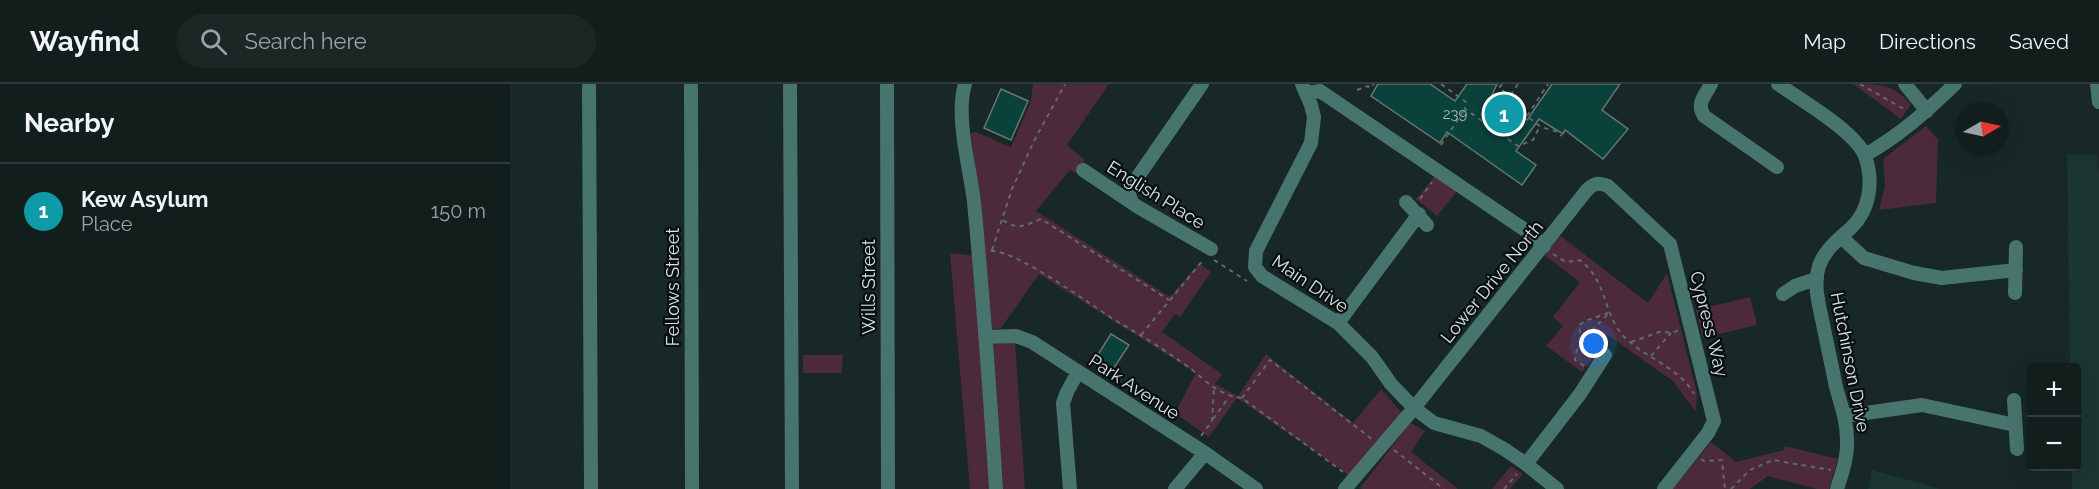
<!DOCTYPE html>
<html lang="en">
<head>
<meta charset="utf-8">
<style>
	:root { --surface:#111e1c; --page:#1a2725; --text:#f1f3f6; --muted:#9ca2a3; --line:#303c3b; --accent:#2563eb }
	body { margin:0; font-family:Raleway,sans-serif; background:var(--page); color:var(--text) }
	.controls { position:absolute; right:18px; bottom:18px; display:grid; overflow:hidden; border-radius:6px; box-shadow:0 6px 24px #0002 }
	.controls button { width:54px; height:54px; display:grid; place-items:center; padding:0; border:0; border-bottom:2px solid var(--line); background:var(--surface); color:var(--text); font:30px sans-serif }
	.compass { position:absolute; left:1445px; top:18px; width:54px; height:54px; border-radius:50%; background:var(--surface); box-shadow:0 6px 24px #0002; rotate:81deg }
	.you { position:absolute; left:1084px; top:260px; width:21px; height:21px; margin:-15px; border:4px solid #fff; border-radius:50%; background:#1a73e8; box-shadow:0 0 0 9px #1a73e833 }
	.badge { display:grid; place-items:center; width:39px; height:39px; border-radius:50%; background:var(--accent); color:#fff; font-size:20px; font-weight:700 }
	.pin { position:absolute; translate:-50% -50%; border:3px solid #fff; box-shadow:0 2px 6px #0006 }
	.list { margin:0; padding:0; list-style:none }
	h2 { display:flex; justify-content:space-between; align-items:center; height:78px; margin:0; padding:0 24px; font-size:26px }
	h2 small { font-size:20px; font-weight:400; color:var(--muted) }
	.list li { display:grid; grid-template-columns:39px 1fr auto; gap:18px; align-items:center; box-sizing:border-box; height:96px; padding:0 24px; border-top:2px solid var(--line) }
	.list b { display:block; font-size:22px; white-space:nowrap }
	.list p { margin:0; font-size:20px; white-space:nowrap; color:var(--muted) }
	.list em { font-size:20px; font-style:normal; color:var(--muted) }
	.icon { flex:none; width:33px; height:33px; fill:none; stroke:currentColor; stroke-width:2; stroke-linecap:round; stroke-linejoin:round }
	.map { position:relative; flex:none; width:1589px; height:405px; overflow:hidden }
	header { display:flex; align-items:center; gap:36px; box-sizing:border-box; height:84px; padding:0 30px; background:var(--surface); border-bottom:2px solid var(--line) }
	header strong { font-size:28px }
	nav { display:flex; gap:33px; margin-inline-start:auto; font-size:21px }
	.search { width:420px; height:54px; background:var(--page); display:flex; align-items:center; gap:15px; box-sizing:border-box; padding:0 21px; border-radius:33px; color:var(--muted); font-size:22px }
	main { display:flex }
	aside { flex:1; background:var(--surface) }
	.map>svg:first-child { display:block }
	.built { fill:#1b3532 }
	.green { fill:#4c2a39 }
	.building { fill:#0a413b; stroke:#647773; stroke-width:1.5 }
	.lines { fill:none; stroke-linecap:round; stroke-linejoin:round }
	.path { stroke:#5d6b69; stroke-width:2; stroke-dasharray:4.5 4.5; stroke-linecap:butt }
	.minor { stroke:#47756e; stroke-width:14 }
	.labels { text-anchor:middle; stroke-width:4.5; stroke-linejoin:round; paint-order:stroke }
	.number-label { font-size:15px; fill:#a5bab8 }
	.street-label { font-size:18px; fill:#d9e3e1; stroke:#080f0e }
</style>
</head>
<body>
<header>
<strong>Wayfind</strong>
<div class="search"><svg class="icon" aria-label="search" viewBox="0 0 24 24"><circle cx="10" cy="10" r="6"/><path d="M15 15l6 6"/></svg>Search here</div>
<nav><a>Map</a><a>Directions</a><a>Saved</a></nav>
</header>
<main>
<aside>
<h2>Nearby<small></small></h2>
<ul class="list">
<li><span class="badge" style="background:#0f9aa8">1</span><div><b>Kew Asylum</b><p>Place</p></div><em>150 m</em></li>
</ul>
</aside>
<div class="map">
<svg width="1589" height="405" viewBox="0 0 1589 405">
	<rect width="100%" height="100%" fill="#172826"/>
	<path class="built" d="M1557,71H1587L1589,90V405H1562V383L1566,382V284L1560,283Z
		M1362,386L1431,405H1358Z"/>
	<path class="green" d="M523,0H599L557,61L575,76L565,89L560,86L526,127L660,213L689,179L701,188L670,233L665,230L652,248L712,290L705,300L728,312L756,270L843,339L871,305L892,329L840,392L727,314L699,353L665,329L686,289L529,190L491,244L482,245L484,260L505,258L515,405H460L440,169L475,173L461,49L466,48L501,63L521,17Z
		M1343,0C1371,0 1382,0 1401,20L1391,35Z
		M1416,42L1428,55L1426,119L1369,126L1375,101L1373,75Z
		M926,91L948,106L927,132L906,115Z
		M1044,147L1138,219L1157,189L1187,309L1186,328L1163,297L1099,252L1072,288L1036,262L1053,242L1043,233L1070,198L1029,167Z
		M1240,213L1247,241L1193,254L1186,226Z
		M293,271H333L332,289H293Z
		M900,339L915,347L901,368L948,405H852L850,404Z
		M1201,358L1226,378L1274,366L1275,362L1328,375L1319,405H1307L1258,392L1240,405H1163Z
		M1001,382L1013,390L1000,405H982Z"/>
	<path class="building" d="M868,0H920L945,17L957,0H987L982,11L1017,36L1042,0H1110L1092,26L1118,45L1093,75L1055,46L1053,50L1029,35L1006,67L1026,81L1012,101L937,48L930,59L861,12Z
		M491,5L518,17L501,56L474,44Z
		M601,250L619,261L603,285L601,283L600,285L585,275Z"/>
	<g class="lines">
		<path class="path" d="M931,0L956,18L955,25L1008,62L1023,56L1030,42
			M992,0L989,4L1000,12
			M1008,0L1000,12L1011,20L1014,30L1031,43L1045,47L1052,52
			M1350,0L1392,24H1398
			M847,6L858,2L860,4L864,0
			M1017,32L1038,0
			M931,61L955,25
			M910,115L922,98
			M493,136C508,147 515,141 531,135L659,216
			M482,166L502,105L523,59L555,0
			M481,167C507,166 582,222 608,238C631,251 653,265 674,280C695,294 705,311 732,314L833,388
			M1043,170L1056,178L1070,176C1097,198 1092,223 1110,248C1130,273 1168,281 1184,310
			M704,176L737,197
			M631,251L694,175
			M1072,258L1069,241L1075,237L1098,229
			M1121,258L1152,247L1161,249L1170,246
			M1141,272L1161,249
			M1074,282L1065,276C1063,261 1090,239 1100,228
			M732,314L760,276L863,356
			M703,335L719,313
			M691,352L702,337L704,304
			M884,366L934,405
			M1191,375L1194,377L1212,376L1215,405
			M994,405L1007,390
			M1221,405L1240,386L1263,376L1321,386"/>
		<path class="minor" d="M79,0L81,405
			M181,0L182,405
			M280,0L282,405
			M377,0L378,405
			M455,0C445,32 460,84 464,118C473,213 480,309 486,405
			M792,0L801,21L804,33L801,59L746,167L745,183L752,192L828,239L862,273L881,300L904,324L924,339L971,352L994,365L1016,380L1047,405
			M1201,0C1195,12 1186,19 1194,32L1267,83
			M1268,0C1291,16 1346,48 1355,72C1364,97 1360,126 1341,144C1328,156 1315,165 1309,182C1303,201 1309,221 1313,240C1317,261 1322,282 1326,303C1331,321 1337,337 1337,356C1338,373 1332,389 1327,405
			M1395,0L1417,27
			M1587,0L1589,18
			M797,9L810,7L1021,150L1034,162
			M1355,71C1389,52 1417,27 1445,0
			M573,86L628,123L701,165
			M622,118L619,111L620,104L692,0
			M896,118L917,141
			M1331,153L1354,174L1404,189L1432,194L1506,186
			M1505,209L1506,163
			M1273,210L1285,202L1306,195
			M828,239L909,130
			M476,253L506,252L522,258L695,369L746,405
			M1504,316L1507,365
			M1335,332L1412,321L1505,341
			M1016,380L1070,310L1095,271
			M560,405L553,319L557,308L568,288
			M665,405L695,369
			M835,405L904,324L1077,106C1084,99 1089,98 1098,102L1160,160L1204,337L1198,349L1154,405"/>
	</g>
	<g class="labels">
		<g class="number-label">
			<text x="945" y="35">239</text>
		</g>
		<g class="street-label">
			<text transform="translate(646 111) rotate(32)" y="6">English Place</text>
			<text transform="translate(982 198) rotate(-51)" y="6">Lower Drive North</text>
			<text transform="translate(800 200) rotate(34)" y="6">Main Drive</text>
			<text transform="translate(163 203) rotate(-90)" y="6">Fellows Street</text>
			<text transform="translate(359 203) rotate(-90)" y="6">Wills Street</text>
			<text transform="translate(1199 240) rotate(76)" y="6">Cypress Way</text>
			<text transform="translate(1340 278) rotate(79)" y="6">Hutchinson Drive</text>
			<text transform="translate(624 303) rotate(33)" y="6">Park Avenue</text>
		</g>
	</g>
</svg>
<div class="controls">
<button>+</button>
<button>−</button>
</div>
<svg class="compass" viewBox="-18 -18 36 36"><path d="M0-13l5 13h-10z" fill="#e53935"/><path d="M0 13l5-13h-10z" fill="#9ca2a3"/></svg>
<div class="you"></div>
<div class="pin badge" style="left:994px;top:30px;background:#0f9aa8">1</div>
</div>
</main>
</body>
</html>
